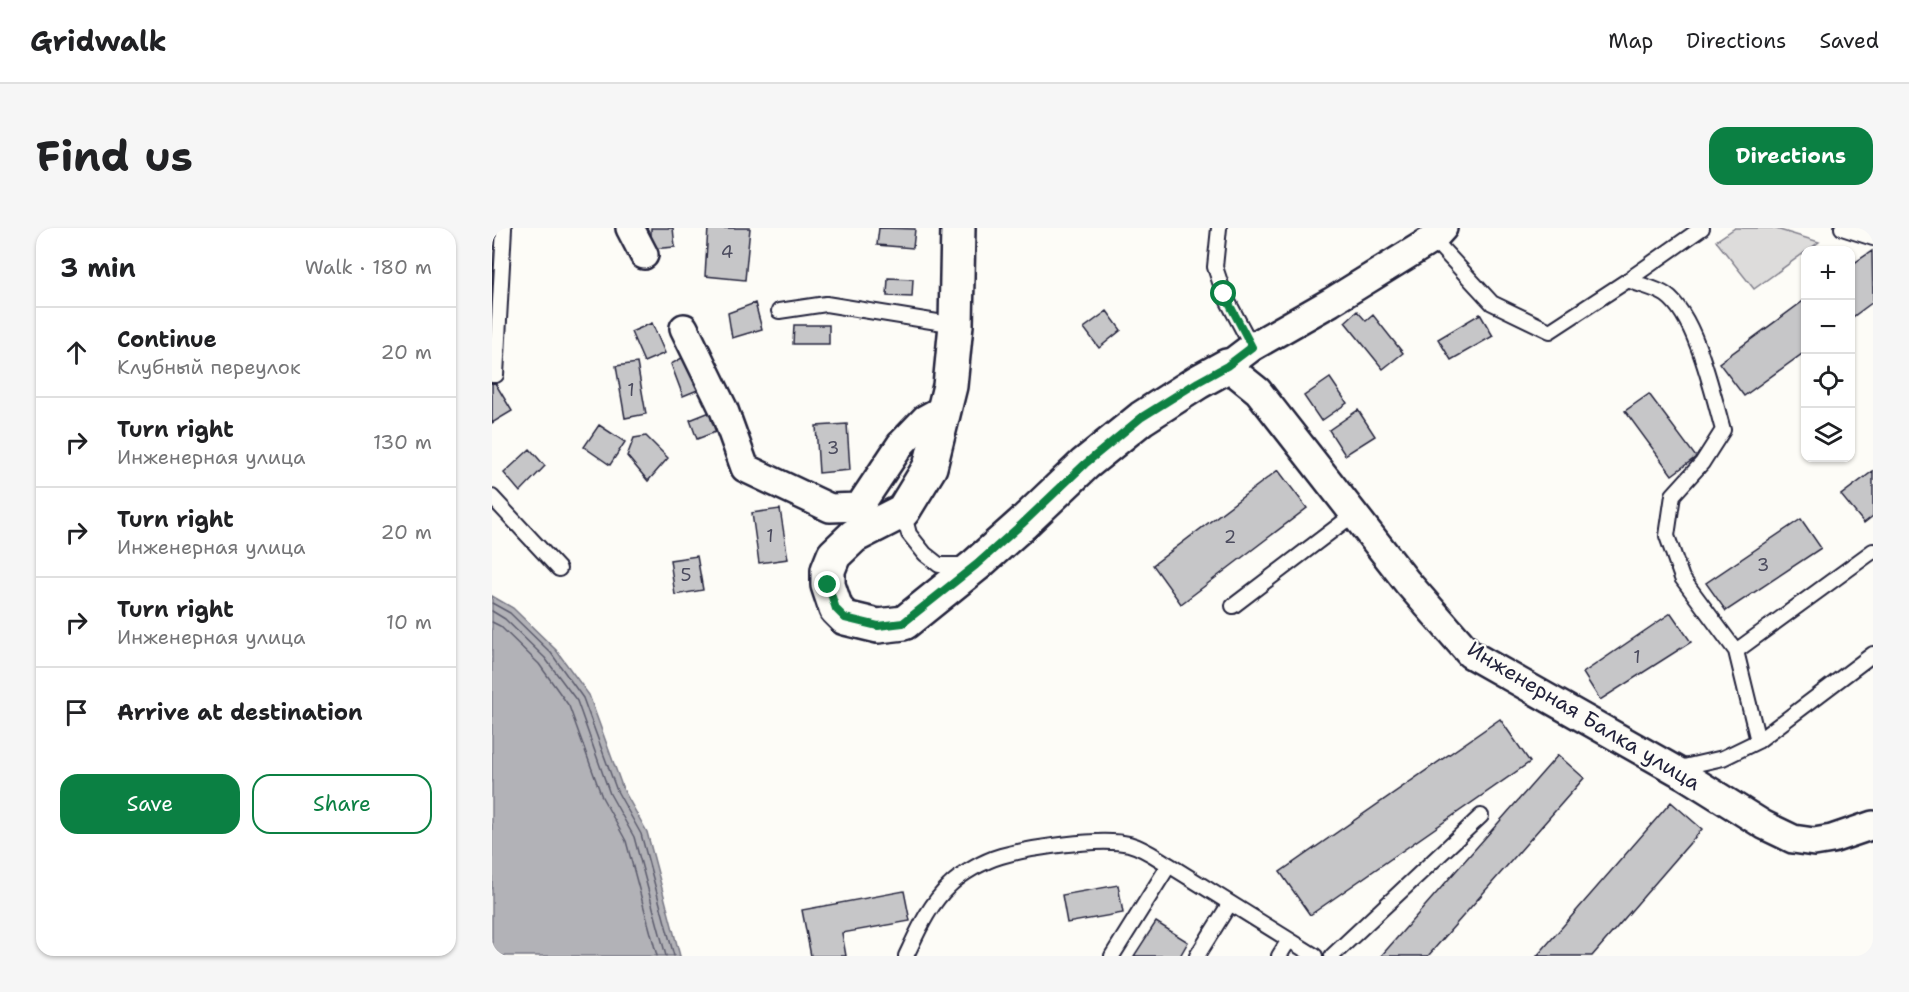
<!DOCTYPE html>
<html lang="en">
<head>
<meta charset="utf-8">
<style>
	:root { --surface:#fff; --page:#f6f6f6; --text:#202124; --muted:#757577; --line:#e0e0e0; --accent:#0b8043 }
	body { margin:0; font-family:"Shantell Sans",sans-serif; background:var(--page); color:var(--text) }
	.controls { position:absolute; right:18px; top:18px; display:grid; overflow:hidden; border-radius:12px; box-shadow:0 2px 4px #0004 }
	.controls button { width:54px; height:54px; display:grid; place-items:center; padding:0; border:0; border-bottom:2px solid var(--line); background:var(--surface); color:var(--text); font:30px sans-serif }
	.stop { position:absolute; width:18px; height:18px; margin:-14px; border:4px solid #0b8043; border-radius:50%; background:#fff }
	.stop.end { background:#0b8043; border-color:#fff; box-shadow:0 2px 6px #0008 }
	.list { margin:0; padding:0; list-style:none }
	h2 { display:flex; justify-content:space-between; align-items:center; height:78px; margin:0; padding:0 24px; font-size:26px }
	h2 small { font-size:20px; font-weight:400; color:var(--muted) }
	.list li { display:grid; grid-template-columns:39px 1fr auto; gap:18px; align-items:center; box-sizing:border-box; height:90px; padding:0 24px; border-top:2px solid var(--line) }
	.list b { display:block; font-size:22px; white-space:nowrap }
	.list p { margin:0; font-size:20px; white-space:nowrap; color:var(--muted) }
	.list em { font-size:20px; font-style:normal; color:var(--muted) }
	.actions { display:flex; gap:12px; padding:18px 24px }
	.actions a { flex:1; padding:14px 0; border:2px solid var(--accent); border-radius:18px; text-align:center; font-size:21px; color:var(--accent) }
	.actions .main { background:var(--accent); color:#fff }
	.icon { flex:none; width:33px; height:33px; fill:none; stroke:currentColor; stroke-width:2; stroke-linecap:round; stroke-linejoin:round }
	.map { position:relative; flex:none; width:1381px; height:728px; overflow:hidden; border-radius:18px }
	header { display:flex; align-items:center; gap:36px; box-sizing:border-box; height:84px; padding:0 30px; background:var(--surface); border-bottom:2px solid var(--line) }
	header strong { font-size:28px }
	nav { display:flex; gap:33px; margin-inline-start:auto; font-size:21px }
	.intro { display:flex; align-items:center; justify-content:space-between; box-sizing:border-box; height:144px; padding:0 36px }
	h1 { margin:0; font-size:42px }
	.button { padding:15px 27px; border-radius:18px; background:var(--accent); color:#fff; font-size:21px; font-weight:700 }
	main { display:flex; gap:36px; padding:0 36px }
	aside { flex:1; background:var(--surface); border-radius:18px; box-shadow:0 2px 4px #0004 }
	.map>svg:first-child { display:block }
	.green { fill:#dddcdb; stroke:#807f8b; stroke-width:1.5 }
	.water { fill:#b2b2b7; stroke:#787885; stroke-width:1.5 }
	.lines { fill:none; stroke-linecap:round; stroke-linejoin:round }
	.shore { stroke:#5c5c6d; stroke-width:1.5 }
	.building { fill:#c6c6c8; stroke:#22223b; stroke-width:1.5 }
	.service-casing { stroke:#22223b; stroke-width:18 }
	.minor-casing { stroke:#22223b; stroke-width:32 }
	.tertiary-casing { stroke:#22223b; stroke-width:38 }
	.service { stroke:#fdfcf7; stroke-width:14 }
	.minor { stroke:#fdfcf7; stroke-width:27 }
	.tertiary { stroke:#fdfcf7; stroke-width:33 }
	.route { stroke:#0b8043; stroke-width:8 }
	.labels { text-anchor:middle; stroke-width:4.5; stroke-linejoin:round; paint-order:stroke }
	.number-label { font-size:18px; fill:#4b4b5e }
	.street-label { font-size:21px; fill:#22223b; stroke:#fdfcf7 }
</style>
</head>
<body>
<header>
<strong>Gridwalk</strong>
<nav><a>Map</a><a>Directions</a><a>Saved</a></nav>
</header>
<div class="intro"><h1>Find us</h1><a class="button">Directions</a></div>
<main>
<aside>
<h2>3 min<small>Walk · 180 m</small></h2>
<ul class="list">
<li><svg class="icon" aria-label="ahead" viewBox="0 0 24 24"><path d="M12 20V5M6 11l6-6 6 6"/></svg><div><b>Continue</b><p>Клубный переулок</p></div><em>20 m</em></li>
<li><svg class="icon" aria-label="right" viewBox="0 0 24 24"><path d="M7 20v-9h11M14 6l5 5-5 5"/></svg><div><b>Turn right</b><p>Инженерная улица</p></div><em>130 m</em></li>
<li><svg class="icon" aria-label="right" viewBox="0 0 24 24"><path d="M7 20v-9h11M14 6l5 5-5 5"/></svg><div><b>Turn right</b><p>Инженерная улица</p></div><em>20 m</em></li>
<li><svg class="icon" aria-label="right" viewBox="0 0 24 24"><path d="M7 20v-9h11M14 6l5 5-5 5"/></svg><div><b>Turn right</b><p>Инженерная улица</p></div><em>10 m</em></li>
<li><svg class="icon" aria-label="arrive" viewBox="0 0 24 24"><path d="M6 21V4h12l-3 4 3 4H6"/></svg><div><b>Arrive at destination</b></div></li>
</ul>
<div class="actions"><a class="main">Save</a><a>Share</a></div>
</aside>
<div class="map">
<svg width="1381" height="728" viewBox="0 0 1381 728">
	<rect width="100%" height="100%" fill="#fdfcf7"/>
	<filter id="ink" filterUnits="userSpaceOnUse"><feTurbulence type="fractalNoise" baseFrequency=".0167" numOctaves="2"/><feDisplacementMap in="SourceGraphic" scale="12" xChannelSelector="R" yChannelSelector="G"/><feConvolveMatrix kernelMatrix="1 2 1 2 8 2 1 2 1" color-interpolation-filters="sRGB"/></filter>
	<g filter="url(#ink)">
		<path class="green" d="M1243,0H1281L1327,14L1262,61L1224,13Z"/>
		<path class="water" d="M0,368L21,380L64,422L97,467L131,561L155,604L188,728H0Z"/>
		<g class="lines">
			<path class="shore" d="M0,375L18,385L59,425L91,470L125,563L149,606L182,728
				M0,383L13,391L53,430L85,473L118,566L142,609L174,728
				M0,394L8,398L47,436L77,478L110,569L134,613L165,728"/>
		</g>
		<path class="building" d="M0,0H5L0,94Z
			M159,0H181L183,19L159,21Z
			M216,0H258L253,52L213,48Z
			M387,0L423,1L421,20L385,17Z
			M1380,23L1381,74L1358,91V38Z
			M396,50L421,51L420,69L395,68Z
			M1314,71V123L1252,168L1227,135Z
			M263,75L270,101L240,110L236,85Z
			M615,83L629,102L607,120L592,100Z
			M865,83L874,93L881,87L911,125L891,141L853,94Z
			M988,86L1001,108L959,132L946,111Z
			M160,95L173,125L152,134L139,104Z
			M302,97H337V116H301Z
			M195,127L208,161L191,168L179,136Z
			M145,135L154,186L133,190L124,138Z
			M0,150L20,183L0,195Z
			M838,150L855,175L829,193L812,168Z
			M1157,166L1204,229L1180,247L1133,183Z
			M866,182L883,208L853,227L837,202Z
			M218,184L226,203L205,211L198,192Z
			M355,196L358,242L327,245L324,198Z
			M107,197L133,214L118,237L92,219Z
			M154,208L176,230L156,253L135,228L142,210Z
			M38,221L53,238L28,264L12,245Z
			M786,242L815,280L689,376L661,337Z
			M1381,243V288L1372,295L1349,267Z
			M288,281L296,331L267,335L260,285Z
			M1309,291L1329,320L1234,383L1214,355Z
			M205,328L211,362L183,367L178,332Z
			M1179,385L1199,414L1108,472L1091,445Z
			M1008,491L1038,534L818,687L788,644Z
			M1066,527L1092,550L936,728H889Z
			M1179,574L1210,601L1100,728H1045Z
			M626,657L631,685L575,695L570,667Z
			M412,663L418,693L350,705L354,728H319L310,682Z
			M664,694L696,714L688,728H642Z"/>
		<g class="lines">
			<g class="service-casing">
				<path id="service" d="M727,0L723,39L732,66L760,119
					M1350,0L1381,10
					M941,11L1000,75L1058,103L1136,52L1210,0
					M1136,52C1147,57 1164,60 1174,67C1204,88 1221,167 1231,202L1210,235L1181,267L1175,308L1190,350L1244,423L1266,513
					M287,83L334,76L464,97
					M0,147H4L12,0
					M0,269L67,341
					M411,283L417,306L433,326L447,337H476
					M741,378L862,286
					M1244,423L1381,323
					M1183,541L1231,530L1266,513L1381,426
					M414,728C426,703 437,677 457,658C470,645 492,633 509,628C538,620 608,609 637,616C652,620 664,629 677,637
					M620,728L677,637L823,728
					M705,728L738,675
					M787,728L797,712
					M840,728L989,588"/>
			</g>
			<g class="minor-casing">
				<path id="minor" d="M138,0L152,27
					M951,0L941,11L839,74L760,119L735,138L766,163L915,354L978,426L1192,547L1272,597L1301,611L1322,614L1340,611L1381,597
					M192,100L232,182L253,240L338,280L367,279L409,216L433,191L453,180"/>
			</g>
			<g class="tertiary-casing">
				<path id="tertiary" d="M466,0L464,97L458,158L438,239L411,283L362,308L342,327L336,342V357L344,381L353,390L386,398L412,395L484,337L530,296L593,236L650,190L706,154L735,138"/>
			</g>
			<use href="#service" class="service"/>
			<use href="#minor" class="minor"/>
			<use href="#tertiary" class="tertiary"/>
		</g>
	</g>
	<g class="lines" filter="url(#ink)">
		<path class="route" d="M336,357L344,381L353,390L386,398L411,395L484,337L530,296L593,236L650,189L706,154L735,138L760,119L732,66"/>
	</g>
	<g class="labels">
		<g class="number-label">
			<text x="235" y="30">4</text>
			<text x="139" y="168">1</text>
			<text x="341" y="226">3</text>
			<text x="278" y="314">1</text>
			<text x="738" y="315">2</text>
			<text x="1271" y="343">3</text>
			<text x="194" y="353">5</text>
			<text x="1145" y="435">1</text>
		</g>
		<g class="street-label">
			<text transform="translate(1092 488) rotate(31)" y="7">Инженерная Балка улица</text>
		</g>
	</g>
</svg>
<div class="controls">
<button>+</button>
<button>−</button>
<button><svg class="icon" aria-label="locate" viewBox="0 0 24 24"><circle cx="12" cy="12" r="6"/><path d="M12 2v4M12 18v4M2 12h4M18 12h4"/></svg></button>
<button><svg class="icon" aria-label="layers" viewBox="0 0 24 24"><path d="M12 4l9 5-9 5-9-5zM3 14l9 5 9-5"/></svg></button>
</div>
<div class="stop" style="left:732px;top:66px"></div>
<div class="stop end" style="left:336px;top:357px"></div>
</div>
</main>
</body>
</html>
